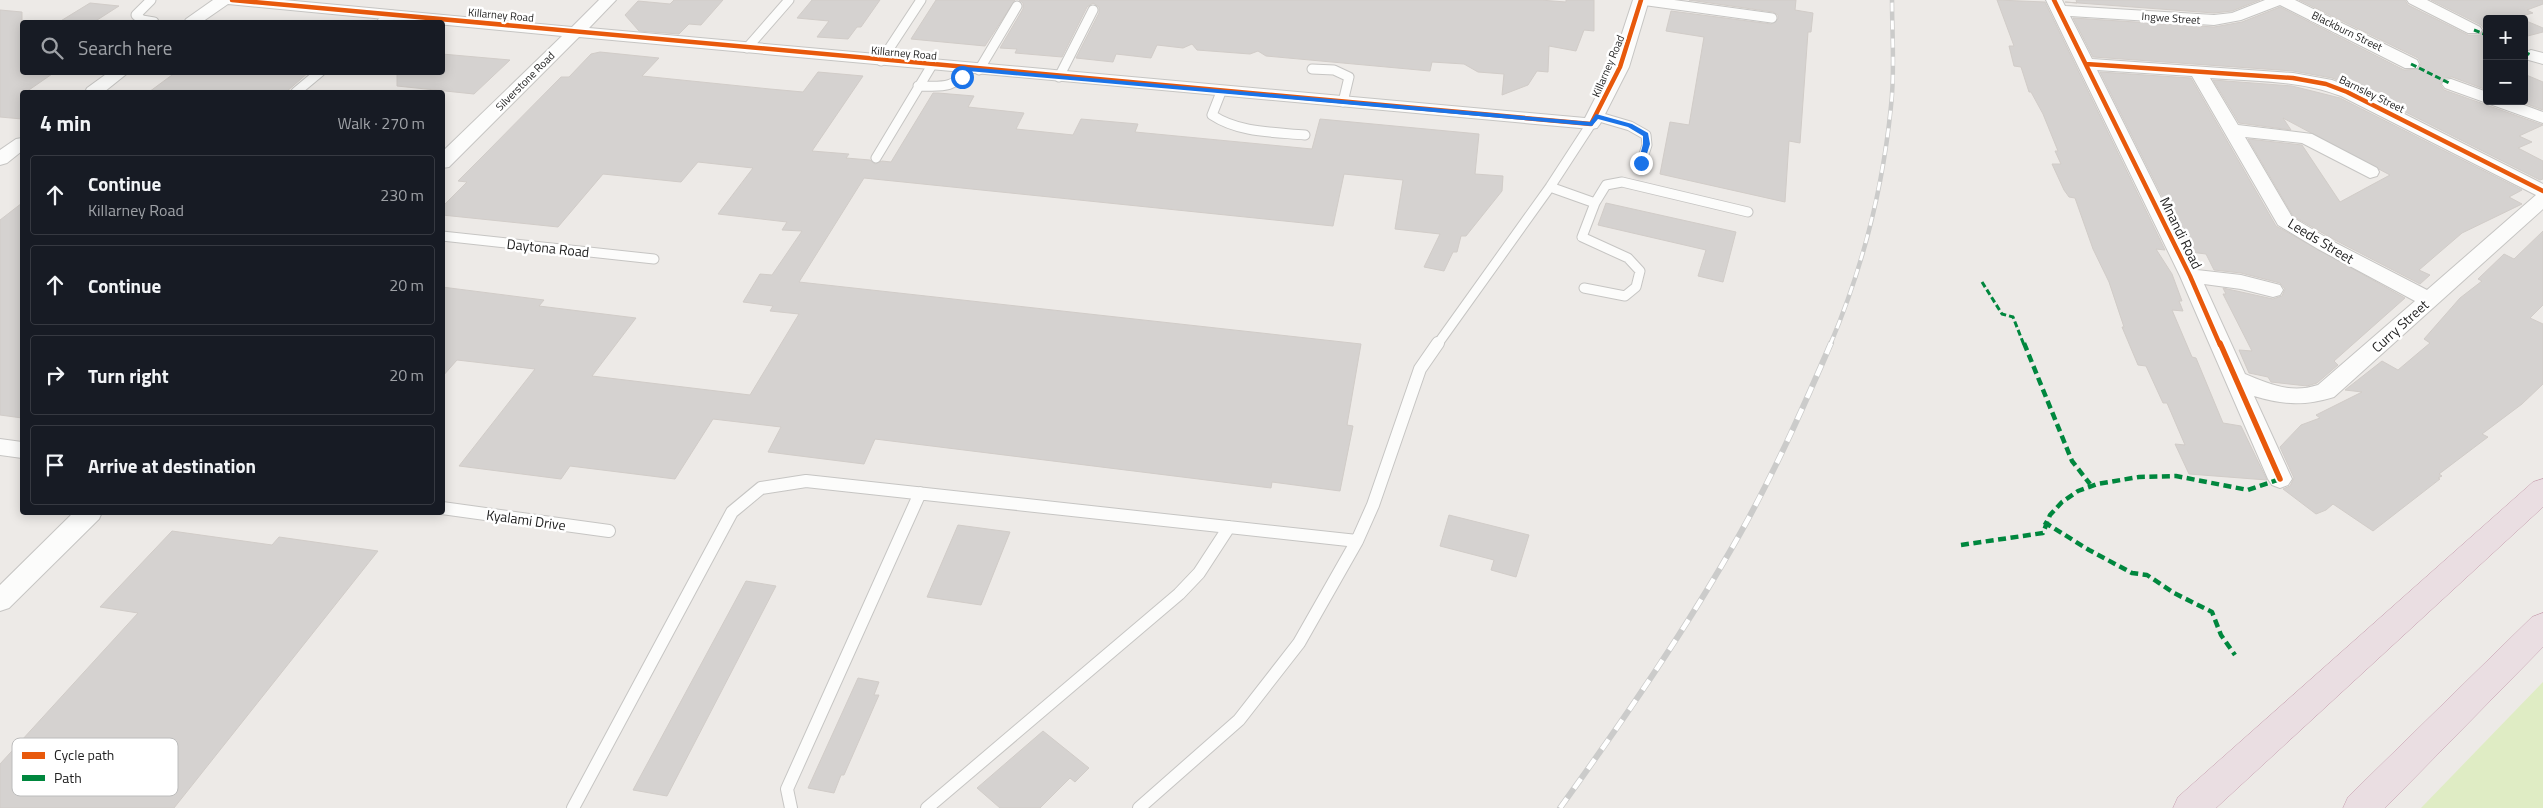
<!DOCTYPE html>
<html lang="en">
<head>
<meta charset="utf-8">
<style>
	:root { --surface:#171b24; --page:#242831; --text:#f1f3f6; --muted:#9ea1a6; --line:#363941 }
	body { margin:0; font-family:"Titillium Web",sans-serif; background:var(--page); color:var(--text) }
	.controls { position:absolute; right:15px; top:15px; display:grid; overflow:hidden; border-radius:5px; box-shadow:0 2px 12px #0003 }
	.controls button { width:45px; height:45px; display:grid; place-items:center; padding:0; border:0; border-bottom:1px solid var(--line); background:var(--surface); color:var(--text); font:25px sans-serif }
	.stop { position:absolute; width:15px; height:15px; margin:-11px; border:4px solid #1a73e8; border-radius:50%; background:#fff }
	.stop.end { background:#1a73e8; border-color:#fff; box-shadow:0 1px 5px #0008 }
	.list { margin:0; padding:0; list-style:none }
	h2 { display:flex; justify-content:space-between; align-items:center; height:65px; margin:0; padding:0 20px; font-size:21px }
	h2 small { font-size:16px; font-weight:400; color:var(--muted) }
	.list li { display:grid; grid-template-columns:32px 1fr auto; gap:15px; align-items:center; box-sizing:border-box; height:80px; margin:0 10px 10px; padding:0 10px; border:1px solid var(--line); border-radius:5px }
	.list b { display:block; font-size:19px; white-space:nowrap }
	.list p { margin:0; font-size:16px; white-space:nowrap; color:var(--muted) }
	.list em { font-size:16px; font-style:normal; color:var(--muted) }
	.icon { flex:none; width:28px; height:28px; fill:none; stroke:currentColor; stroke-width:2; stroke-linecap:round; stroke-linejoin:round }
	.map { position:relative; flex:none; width:2543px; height:808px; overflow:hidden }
	.search { position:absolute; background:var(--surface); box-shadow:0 2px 12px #0003; left:20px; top:20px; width:425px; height:55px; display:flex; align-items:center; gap:12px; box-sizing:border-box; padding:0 18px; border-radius:5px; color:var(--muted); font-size:19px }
	.panel { position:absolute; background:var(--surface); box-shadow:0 2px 12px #0003; left:20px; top:90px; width:425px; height:425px; border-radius:5px }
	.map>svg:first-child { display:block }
	.grass { fill:#dfecc4 }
	.building { fill:#d5d2d0; stroke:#d1ccc8 }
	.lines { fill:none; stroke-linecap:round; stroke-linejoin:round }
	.service-far1-casing { stroke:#c6c5c3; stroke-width:11 }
	.service-casing { stroke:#c6c5c3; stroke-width:14 }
	.minor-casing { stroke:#c6c5c3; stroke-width:2 }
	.motorway-casing { stroke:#c59cad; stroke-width:1 }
	.service-far1 { stroke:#fcfcfb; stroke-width:9 }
	.service { stroke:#fcfcfb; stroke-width:12 }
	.minor { fill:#fcfcfb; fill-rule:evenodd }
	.motorway { fill:#eadee2; fill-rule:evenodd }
	.rail-far1-casing { stroke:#cbcbca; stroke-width:4.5 }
	.rail-casing { stroke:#cbcbca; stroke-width:6 }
	.rail-far1 { stroke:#fff; stroke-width:3; stroke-dasharray:9; stroke-linecap:butt }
	.rail { stroke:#fff; stroke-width:4.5; stroke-dasharray:12; stroke-linecap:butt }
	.quiet-far1 { stroke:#00873e; stroke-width:3; stroke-dasharray:6 3; stroke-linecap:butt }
	.quiet { stroke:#00873e; stroke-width:4.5; stroke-dasharray:8 4.5; stroke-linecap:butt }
	.cycleway-far1-casing { stroke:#fff; stroke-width:7 }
	.cycleway-casing { stroke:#fff; stroke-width:9 }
	.cycleway-far1 { stroke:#e8590c; stroke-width:4.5 }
	.cycleway { stroke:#e8590c; stroke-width:5.5 }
	.route { fill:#1a73e8 }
	.labels { text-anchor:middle; stroke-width:5; stroke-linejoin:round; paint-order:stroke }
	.far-street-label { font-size:11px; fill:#1f1f1f; stroke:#fff }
	.street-label { font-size:14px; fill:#1f1f1f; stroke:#fff }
	.key { fill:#fff; stroke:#bcbcbc; stroke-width:1 }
	.key-label { font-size:14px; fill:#1f1f1f }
</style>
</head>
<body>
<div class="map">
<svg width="2543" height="808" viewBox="0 0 2543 808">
	<rect width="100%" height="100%" fill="#edeae7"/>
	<path class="grass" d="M2543,682V808H2421Z"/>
	<path class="building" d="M674,0H723L701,25L689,24L679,34L639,31L625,15L638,1L670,4Z
		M812,0H880L861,27H857L848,39L817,37L829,21L797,18Z
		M936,0H1015L985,46L911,39Z
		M1019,0H1540L1566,2V0H1594V31L1584,30L1576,51L1549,46L1548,72L1537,71L1528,85L1502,95L1504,74L1478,72L1464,64L1432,62L1430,71L1266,56L1258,51L1250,54L1197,50L1192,44L1183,48L1157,45L1151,58L1116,54L1113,62L1076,58L1099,13V7L1093,3L1087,7L1062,57L1015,53L1017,49L1000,48L1023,9V3Z
		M1689,0H1796L1795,10L1813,13L1811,32H1808L1800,143L1789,141L1785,202L1660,174L1670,122L1689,125L1704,37L1666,31L1671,11L1771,24L1778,19V15L1773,12Z
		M1997,0L2045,2L2165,250L2156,249L2172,274L2182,301H2179L2183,311L2172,310L2192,357L2196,358L2223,423L2241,426L2267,480L2189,474L2175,444L2185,445L2167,403H2163L2146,366L2138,365L2122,327H2124L2109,282L2093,249L2075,198L2069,197L2064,190L2052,164H2061L2055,151H2058L2043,114L2031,92H2029L2021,67L2014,66L2009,46H2014Z
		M2076,0H2260L2232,11L2214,13L2065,2L2077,3Z
		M2299,0H2405L2408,5L2468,35H2480L2484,29L2481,25L2431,0H2543V4L2527,10L2533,13L2518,17L2522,19H2487V90L2452,77L2445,78L2440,84L2444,90L2543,125L2519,136L2532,142L2518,148L2543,161V179L2540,180L2354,86L2332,78L2293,71L2093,57L2073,18L2214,27L2242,22L2280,7L2404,70L2419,69L2421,63L2418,58Z
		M90,3L119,6L94,22H59Z
		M0,10L22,12V72H55L26,92H22V119L0,117Z
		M2524,20L2543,28V32L2524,37Z
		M600,52L659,58L642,76L770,89L803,92L818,72L863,76L812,151L849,154L846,158L870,160L875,164L882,161L891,162L933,93H938L974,96L968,107L1024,113L1016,129L1073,135L1081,119L1138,124L1135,132L1312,149L1320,119L1479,134L1475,174L1503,176L1502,191L1466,236H1461L1457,252H1453L1444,271L1424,267L1440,234L1395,229L1403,180L1344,174L1333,226L864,178L799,282L1361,344L1347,425L1353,426L1340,491L1272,482L1271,488L875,439L864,464L768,452L781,427L713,419L675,479L570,466L561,479L459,466L535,369L457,360L442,377V287L544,300L539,306L636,318L592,376L750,395L799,314L770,311L773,306L743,302L760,274L772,275L802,231L782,230L787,222L718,214L753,168L698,162L681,182L603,174L558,227L442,215V207L467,182L458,181L484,155L561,77H569L591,54Z
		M442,54L510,60L474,94L397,86V72H442Z
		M176,72H309L286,92H149Z
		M2100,72L2191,78L2276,226L2405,298L2334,361L2338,365L2317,383L2307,386L2271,382L2268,377L2249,373L2239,350L2252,351L2223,294H2226L2223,288L2273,299L2282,296L2285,289L2280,283L2241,273L2214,270L2206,254L2190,252Z
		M2524,74L2543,82V110L2519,101H2524Z
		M2213,80L2292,86L2340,98L2522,190L2509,197L2522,204L2462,233L2419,270L2430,275L2420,284L2333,239L2293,216L2248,139L2302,145L2340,202L2390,175L2283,118L2291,130L2239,123Z
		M22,203V418L0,415V220Z
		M1606,203L1736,232L1723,282L1698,276L1706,250L1598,225Z
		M2543,231V305L2530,318L2543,324V384L2522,404L2482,434L2488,437L2439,474L2442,476L2438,478L2440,479L2373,531L2333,504L2326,510L2316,514L2283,489L2290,486L2294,478L2280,447L2301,425L2320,418L2316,415L2362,392L2345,390L2382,361L2398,370L2430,343L2424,339L2460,298L2482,281L2478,279L2504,254L2514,259Z
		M1449,515L1529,535L1516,577L1491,570L1494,560L1440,546Z
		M958,525L1010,532L981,605L927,597Z
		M172,531L272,545L279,537L378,551L174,808H0V764L138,613L100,607Z
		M746,581L776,586L667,796L633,790Z
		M858,678L879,682L874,695H879L844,775H841L834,793L808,788Z
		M1043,731L1089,768L1075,782L1070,778L1040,808H1000L977,788Z"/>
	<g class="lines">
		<g class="service-far1-casing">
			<path id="service-far1" d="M151,0L136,15L142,20L154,22
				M1641,0L1772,18
				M382,22L392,15
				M747,48L789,0
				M881,61L921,0
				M1312,69L1334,70L1349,77L1343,102
				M979,70L1017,6
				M1059,77L1093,10
				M918,86C938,86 956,90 966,69
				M296,92L320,72
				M1221,92L1212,115C1239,133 1274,132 1305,135
				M1596,116L1630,126L1646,135L1647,145L1641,163
				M876,158L932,65
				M1550,187L1595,203L1582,237L1628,258L1640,271L1636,287L1625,296L1584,288
				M1595,203L1606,185L1622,182L1748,212
				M442,236L654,259
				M1437,345L1550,187L1591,124"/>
		</g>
		<g class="service-casing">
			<path id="service" d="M442,508L609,531
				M573,808L732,512L761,488L806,481L1357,541
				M791,808L787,789L920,493
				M927,808L1179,594L1199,573L1229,527
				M1139,808L1239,720L1299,643L1357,541L1373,505L1420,369L1438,343"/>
		</g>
		<g class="minor-casing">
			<path id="minor" d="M213,0H284L572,27L599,0H616L589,28L1585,118L1611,67L1633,0H1649L1629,67L1600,124L1597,128L1591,129L579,37L449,167L442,168V152L562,36L228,4L202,22H184L186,19Z
				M2046,0H2062L2065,6L2214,15L2232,13L2265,0H2295L2417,60L2419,64L2417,68H2405L2280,5L2241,20L2214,25L2070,16L2092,59L2293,73L2332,80L2353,88L2543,184V209L2334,397C2305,406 2283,405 2254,396L2292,479L2288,485L2280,488L2272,485L2268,479L2180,276ZM2097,70L2192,76L2278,225L2318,249L2415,301L2318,385C2291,394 2269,384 2245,374L2204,284L2241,289L2273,297L2280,295L2283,290L2280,285L2241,275L2197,270ZM2210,78C2254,81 2299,80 2341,96L2536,195L2427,290L2332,241L2292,217L2245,137L2302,143L2370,178L2377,176L2379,172L2377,168L2312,134L2238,125Z
				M2407,0H2427L2480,27L2482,30L2480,33H2468L2409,3Z
				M2531,50L2543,53V64L2525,59L2524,53Z
				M109,72H129L104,92H85L87,88Z
				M2451,79L2487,92V101H2513L2543,112V123L2445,88L2442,84L2445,80Z
				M22,138V151L7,163L0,165V150L16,139Z
				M0,439L22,442V458L0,455Z
				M74,512H102L99,519L9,608L0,611V585Z"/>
		</g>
		<g class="motorway-casing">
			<path id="motorway" d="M2543,479V507L2216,808H2173L2178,797L2533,482Z
				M2543,613V647L2385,808H2343L2348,797L2532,617Z"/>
		</g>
		<use href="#service-far1" class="service-far1"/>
		<use href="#service" class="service"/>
		<use href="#minor" class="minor"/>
		<use href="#motorway" class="motorway"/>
		<g class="rail-far1-casing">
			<path id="rail-far1" d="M1830,345C1862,270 1883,187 1891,106C1895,72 1892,35 1892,0"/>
		</g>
		<g class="rail-casing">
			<path id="rail" d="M1560,808C1624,719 1687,628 1741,532C1775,471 1803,408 1831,343"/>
		</g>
		<use href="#rail-far1" class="rail-far1"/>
		<use href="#rail" class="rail"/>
		<path class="quiet-far1" d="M2474,30L2487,35
			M2524,52L2531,55
			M2411,64L2451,84
			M1982,282L2002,314L2013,317L2024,345"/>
		<path class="quiet" d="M2024,343L2072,461L2090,484
			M2044,522L2089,550L2132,573L2147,575L2174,593L2212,612L2221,635L2235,655
			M1961,545L2043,533L2050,515L2062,502L2078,491L2097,484L2139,477L2176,476L2248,490L2280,479"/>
		<g class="cycleway-far1-casing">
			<path id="cycleway-far1" d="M232,0L1591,124L1620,67L1641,0
				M2054,0L2190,276L2220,345
				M2086,64L2293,78L2326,84L2347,92L2543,191"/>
		</g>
		<g class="cycleway-casing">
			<path id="cycleway" d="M2220,343L2280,479"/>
		</g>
		<use href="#cycleway-far1" class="cycleway-far1"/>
		<use href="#cycleway" class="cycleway"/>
	</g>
	<path class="route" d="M966,67L1590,122L1596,114L1632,124L1648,133L1650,144L1644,163L1641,165L1638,163L1643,144V136L1628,127L1598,119L1592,126L968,71L964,79H960L963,68Z"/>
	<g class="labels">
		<g class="far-street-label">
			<text transform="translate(501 15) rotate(5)" y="4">Killarney Road</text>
			<text transform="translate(2171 18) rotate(4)" y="4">Ingwe Street</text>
			<text transform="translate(2347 31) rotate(26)" y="4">Blackburn Street</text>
			<text transform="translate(904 53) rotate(5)" y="4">Killarney Road</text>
			<text transform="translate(1608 66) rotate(-67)" y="4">Killarney Road</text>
			<text transform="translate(525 81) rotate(-45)" y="4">Silverstone Road</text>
			<text transform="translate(2372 94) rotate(26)" y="4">Barnsley Street</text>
		</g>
		<g class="street-label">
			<text transform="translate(2181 233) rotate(64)" y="5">Mnandi Road</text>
			<text transform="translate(2321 241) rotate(31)" y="5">Leeds Street</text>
			<text transform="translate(548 248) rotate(6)" y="5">Daytona Road</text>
			<text transform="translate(2400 326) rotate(-42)" y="5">Curry Street</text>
			<text transform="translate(526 520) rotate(8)" y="5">Kyalami Drive</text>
		</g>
	</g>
	<rect x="12" y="738" width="166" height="58" rx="8" class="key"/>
	<rect x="22" y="752" width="23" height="7" fill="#e8590c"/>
	<rect x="22" y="775" width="23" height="6" fill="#00873e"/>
	<g class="key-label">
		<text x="54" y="760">Cycle path</text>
		<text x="54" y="783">Path</text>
	</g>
</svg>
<div class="controls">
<button>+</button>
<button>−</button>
</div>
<div class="stop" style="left:962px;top:77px"></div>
<div class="stop end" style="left:1641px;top:163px"></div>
<div class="search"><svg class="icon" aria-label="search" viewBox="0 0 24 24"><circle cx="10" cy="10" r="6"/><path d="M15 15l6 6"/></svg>Search here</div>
<section class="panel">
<h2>4 min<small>Walk · 270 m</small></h2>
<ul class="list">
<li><svg class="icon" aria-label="ahead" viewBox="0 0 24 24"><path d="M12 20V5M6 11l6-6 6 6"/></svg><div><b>Continue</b><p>Killarney Road</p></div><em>230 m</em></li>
<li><svg class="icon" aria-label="ahead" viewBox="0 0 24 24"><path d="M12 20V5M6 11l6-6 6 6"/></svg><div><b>Continue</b></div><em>20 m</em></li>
<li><svg class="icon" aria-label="right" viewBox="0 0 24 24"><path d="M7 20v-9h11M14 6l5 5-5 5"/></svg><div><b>Turn right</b></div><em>20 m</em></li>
<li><svg class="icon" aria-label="arrive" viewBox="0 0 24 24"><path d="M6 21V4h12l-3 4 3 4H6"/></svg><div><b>Arrive at destination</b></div></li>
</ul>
</section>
</div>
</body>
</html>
